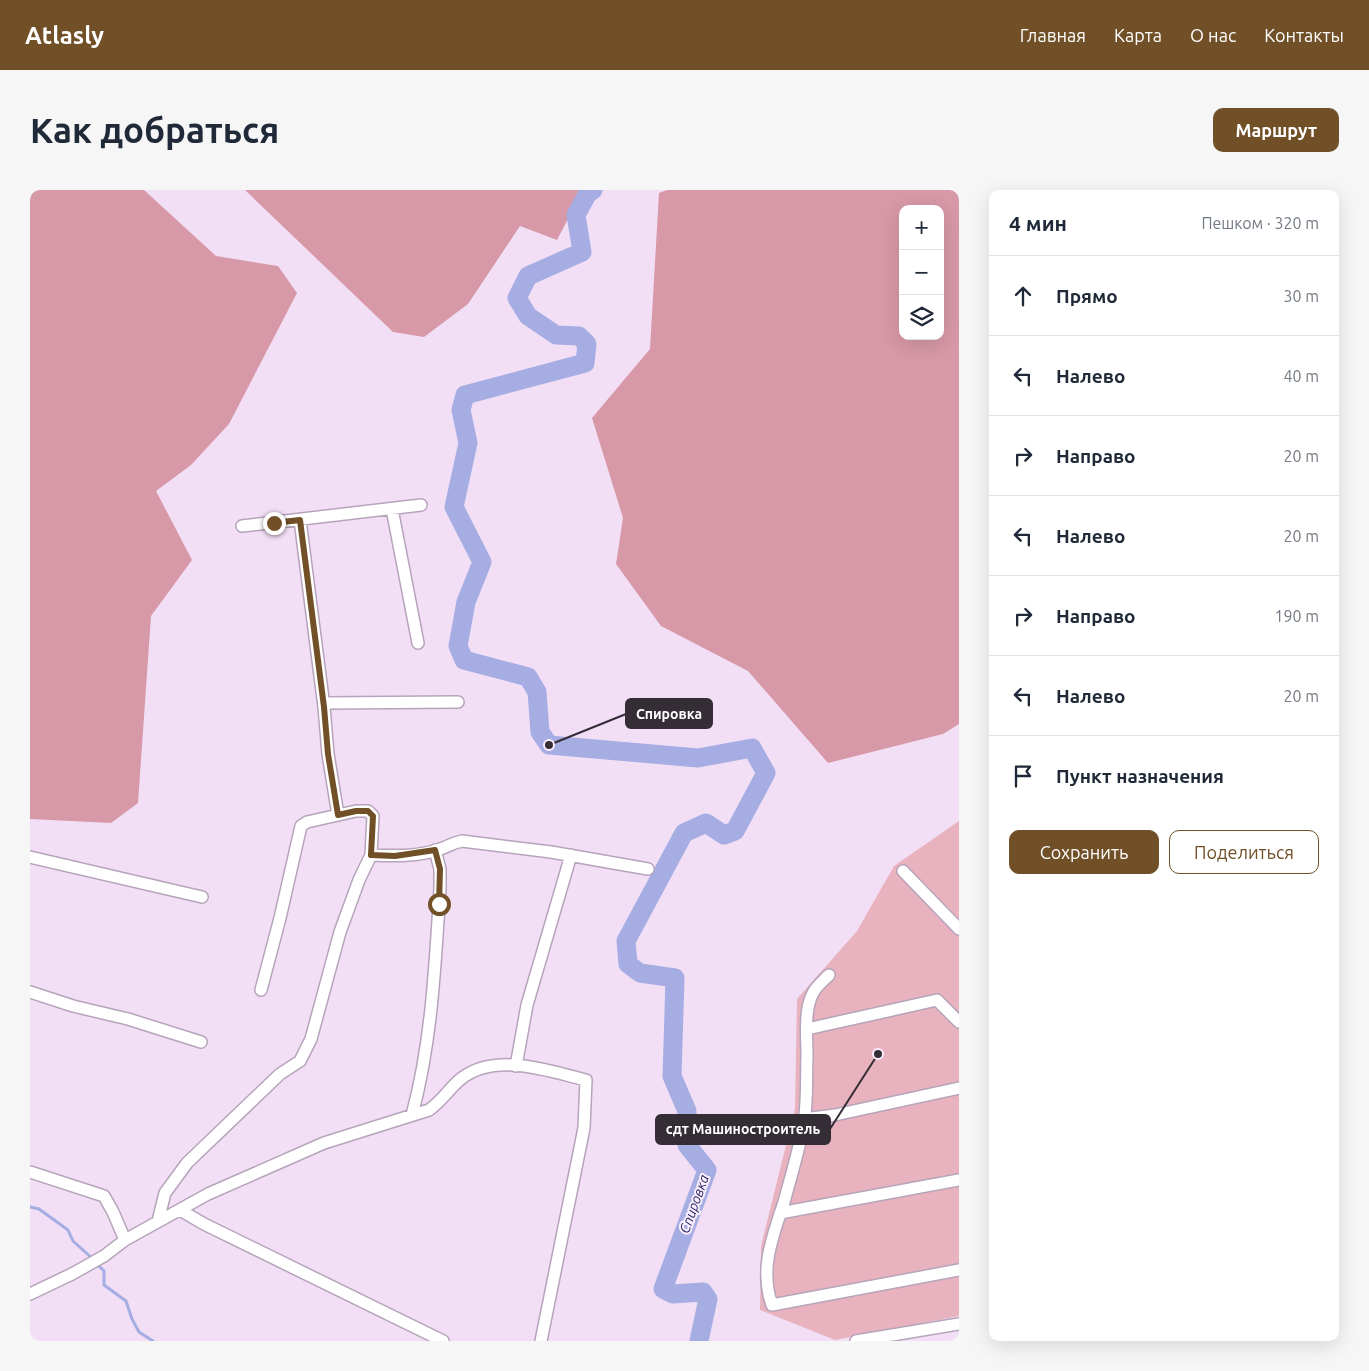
<!DOCTYPE html>
<html lang="ru">
<head>
<meta charset="utf-8">
<style>
	:root { --surface:#fff; --page:#f6f6f7; --text:#1f2937; --muted:#747a83; --line:#e0e1e3; --accent:#714f27 }
	body { margin:0; font-family:Ubuntu,sans-serif; background:var(--page); color:var(--text) }
	.controls { position:absolute; right:15px; top:15px; display:grid; overflow:hidden; border-radius:10px; box-shadow:0 5px 20px #0002 }
	.controls button { width:45px; height:45px; display:grid; place-items:center; padding:0; border:0; border-bottom:1px solid var(--line); background:var(--surface); color:var(--text); font:25px sans-serif }
	.stop { position:absolute; width:15px; height:15px; margin:-11px; border:4px solid #714f27; border-radius:50%; background:#fff }
	.stop.end { background:#714f27; border-color:#fff; box-shadow:0 1px 5px #0008 }
	.list { margin:0; padding:0; list-style:none }
	h2 { display:flex; justify-content:space-between; align-items:center; height:65px; margin:0; padding:0 20px; font-size:21px }
	h2 small { font-size:16px; font-weight:400; color:var(--muted) }
	.list li { display:grid; grid-template-columns:32px 1fr auto; gap:15px; align-items:center; box-sizing:border-box; height:80px; padding:0 20px; border-top:1px solid var(--line) }
	.list b { display:block; font-size:19px; white-space:nowrap }
	.list em { font-size:16px; font-style:normal; color:var(--muted) }
	.actions { display:flex; gap:10px; padding:15px 20px }
	.actions a { flex:1; padding:11px 0; border:1px solid var(--accent); border-radius:10px; text-align:center; font-size:18px; color:var(--accent) }
	.actions .main { background:var(--accent); color:#fff }
	.icon { flex:none; width:28px; height:28px; fill:none; stroke:currentColor; stroke-width:2; stroke-linecap:round; stroke-linejoin:round }
	.map { position:relative; flex:none; width:929px; height:1151px; overflow:hidden; border-radius:10px }
	header { display:flex; align-items:center; gap:30px; box-sizing:border-box; height:70px; padding:0 25px; background:var(--accent); color:#fff }
	header strong { font-size:24px }
	nav { display:flex; gap:28px; margin-inline-start:auto; font-size:18px }
	.intro { display:flex; align-items:center; justify-content:space-between; box-sizing:border-box; height:120px; padding:0 30px }
	h1 { margin:0; font-size:35px }
	.button { padding:12px 22px; border-radius:10px; background:var(--accent); color:#fff; font-size:18px; font-weight:700 }
	main { display:flex; gap:30px; padding:0 30px }
	aside { flex:1; background:var(--surface); border-radius:10px; box-shadow:0 5px 20px #0002 }
	.map>svg:first-child { display:block }
	.green { fill:#e8b3bf }
	.forest { fill:#d798a7; fill-rule:evenodd }
	.lines { fill:none; stroke-linecap:round; stroke-linejoin:round }
	.stream { stroke:#a5ade3; stroke-width:3 }
	.river { stroke:#a5ade3; stroke-width:19 }
	.minor-casing { stroke:#b6a4ba; stroke-width:14 }
	.minor { stroke:#fff; stroke-width:11 }
	.route { stroke:#714f27; stroke-width:6 }
	.labels { text-anchor:middle; stroke-width:4; stroke-linejoin:round; paint-order:stroke }
	.water-label { font-size:14px; font-style:italic; fill:#272867; stroke:#fbeffd }
	.leader { fill:none; stroke:#342d36; stroke-width:2 }
	.callout-dot { fill:#342d36; stroke:#fbeffd; stroke-width:2 }
	.callout { fill:#342d36; stroke:#342d36; stroke-width:2 }
	.callout-label { font-size:14px; text-anchor:middle; font-weight:bold; fill:#fff }
</style>
</head>
<body>
<header>
<strong>Atlasly</strong>
<nav><a>Главная</a><a>Карта</a><a>О нас</a><a>Контакты</a></nav>
</header>
<div class="intro"><h1>Как добраться</h1><a class="button">Маршрут</a></div>
<main>
<div class="map">
<svg width="929" height="1151" viewBox="0 0 929 1151">
	<rect width="100%" height="100%" fill="#f2dff6"/>
	<path class="green" d="M929,631V1126L805,1150L730,1120L731,1056L765,919L767,809L827,741L864,676Z"/>
	<path class="forest" d="M0,0H114L186,66L248,76L267,103L199,234L161,275L126,301L162,370L121,426L108,613L81,633L0,629Z
		M215,0H553L527,50L490,36L438,114L394,147L363,142Z
		M637,0H929V534L913,544L798,573L718,481L631,436L586,374L593,328L562,228L620,159L629,3ZM873,19H910V146H873Z"/>
	<g class="lines">
		<path class="stream" d="M0,1017L9,1019L38,1040L43,1051L63,1069
			M67,1074L74,1081V1095L96,1111L102,1129L109,1142L123,1151"/>
		<path class="river" d="M563,0L558,3L546,25L552,62L498,86L487,108L498,126L526,145L549,146L557,154L555,173L435,205L431,220L438,253L424,317L452,372L436,412L428,456L434,470L498,487L507,502L510,542L519,555L668,568L722,558L736,583L705,641L694,645L676,633L654,643L596,751L598,774L610,783L645,788L642,886L657,921V955L677,980L633,1099L643,1104L673,1102L678,1109L669,1151"/>
		<g class="minor-casing">
			<path id="minor" d="M362,319L388,453
				M270,330L294,517L298,564L308,625
				M212,336L391,315
				M294,513L428,512
				M341,665C363,666 388,667 410,659C419,656 422,653 432,651L521,662L618,679
				M0,667L172,707
				M873,681L929,739
				M799,785C793,791 785,797 782,805C774,822 777,847 777,866C776,889 778,915 773,938C768,963 761,987 754,1012C743,1046 729,1079 742,1115L929,1080
				M0,802L43,816L98,829L171,852
				M777,839L907,810L929,832
				M486,876L497,815L541,665
				M382,925C402,851 405,775 410,699V679L405,660
				M774,929L805,925L929,898
				M0,982L74,1006L83,1022L95,1050
				M150,1020L174,1034L413,1151
				M750,1023L929,990
				M128,1031L135,1003L157,973L250,884L270,871L281,849L310,742L329,690L341,665L343,626L338,621H326L277,632L271,636L250,728L231,800
				M0,1104L42,1084L74,1066L95,1050L178,1004L294,953L399,920C413,910 421,896 432,888C467,862 518,881 556,890L554,938L511,1151
				M826,1151L929,1134"/>
		</g>
		<use href="#minor" class="minor"/>
	</g>
	<g class="lines">
		<path class="route" d="M244,333L270,330L294,517L298,564L308,625L326,621H338L343,626L341,665L365,666L405,660L410,679L409,714"/>
	</g>
	<g class="labels">
		<g class="water-label">
			<text transform="translate(664 1014) rotate(-70)" y="5">Спировка</text>
		</g>
	</g>
	<path class="leader" d="M519 555L596 524M848 864L800 939"/>
	<g class="callout-dot">
		<circle cx="519" cy="555" r="5"/>
		<circle cx="848" cy="864" r="5"/>
	</g>
	<g class="callout">
		<rect x="596" y="509" width="86" height="29" rx="5"/>
		<rect x="626" y="925" width="174" height="29" rx="5"/>
	</g>
	<g class="callout-label">
		<text x="639" y="529">Спировка</text>
		<text x="713" y="944">сдт Машиностроитель</text>
	</g>
</svg>
<div class="controls">
<button>+</button>
<button>−</button>
<button><svg class="icon" aria-label="layers" viewBox="0 0 24 24"><path d="M12 4l9 5-9 5-9-5zM3 14l9 5 9-5"/></svg></button>
</div>
<div class="stop" style="left:409px;top:714px"></div>
<div class="stop end" style="left:244px;top:333px"></div>
</div>
<aside>
<h2>4 мин<small>Пешком · 320 m</small></h2>
<ul class="list">
<li><svg class="icon" aria-label="ahead" viewBox="0 0 24 24"><path d="M12 20V5M6 11l6-6 6 6"/></svg><div><b>Прямо</b></div><em>30 m</em></li>
<li><svg class="icon" aria-label="left" viewBox="0 0 24 24"><path d="M17 20v-9H6M10 6l-5 5 5 5"/></svg><div><b>Налево</b></div><em>40 m</em></li>
<li><svg class="icon" aria-label="right" viewBox="0 0 24 24"><path d="M7 20v-9h11M14 6l5 5-5 5"/></svg><div><b>Направо</b></div><em>20 m</em></li>
<li><svg class="icon" aria-label="left" viewBox="0 0 24 24"><path d="M17 20v-9H6M10 6l-5 5 5 5"/></svg><div><b>Налево</b></div><em>20 m</em></li>
<li><svg class="icon" aria-label="right" viewBox="0 0 24 24"><path d="M7 20v-9h11M14 6l5 5-5 5"/></svg><div><b>Направо</b></div><em>190 m</em></li>
<li><svg class="icon" aria-label="left" viewBox="0 0 24 24"><path d="M17 20v-9H6M10 6l-5 5 5 5"/></svg><div><b>Налево</b></div><em>20 m</em></li>
<li><svg class="icon" aria-label="arrive" viewBox="0 0 24 24"><path d="M6 21V4h12l-3 4 3 4H6"/></svg><div><b>Пункт назначения</b></div></li>
</ul>
<div class="actions"><a class="main">Сохранить</a><a>Поделиться</a></div>
</aside>
</main>
</body>
</html>
